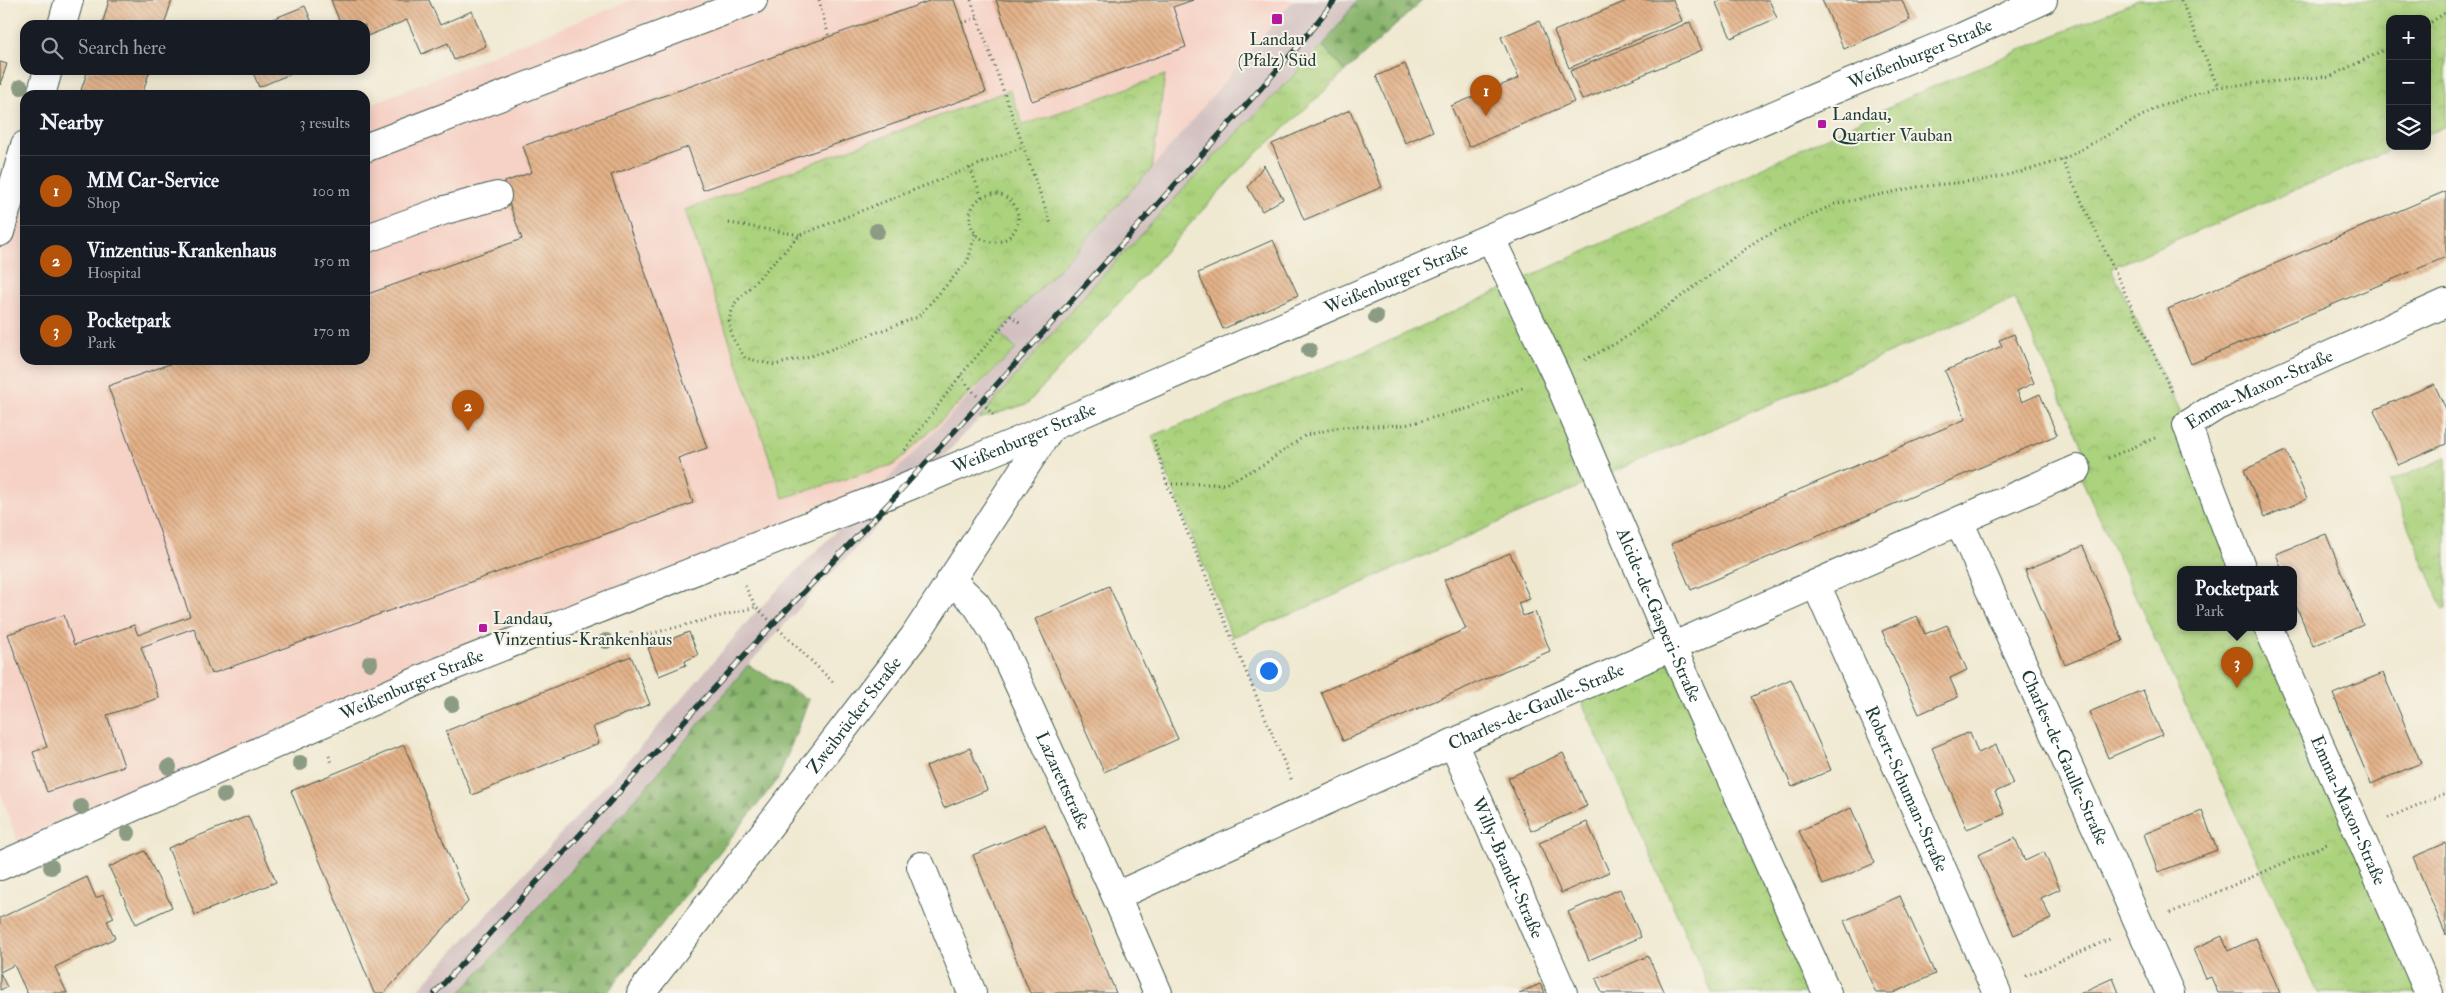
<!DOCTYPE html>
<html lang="en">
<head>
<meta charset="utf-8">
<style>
	:root { --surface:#171b24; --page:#242831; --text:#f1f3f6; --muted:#9ea1a6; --line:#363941; --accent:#b45309 }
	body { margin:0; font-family:"IM FELL Double Pica",serif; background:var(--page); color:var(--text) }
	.controls { position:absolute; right:15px; top:15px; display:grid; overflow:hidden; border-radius:10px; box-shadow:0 2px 12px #0003 }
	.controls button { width:45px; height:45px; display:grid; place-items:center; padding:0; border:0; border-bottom:1px solid var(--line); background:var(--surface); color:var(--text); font:25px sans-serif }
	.you { position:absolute; left:1268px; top:670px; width:18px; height:18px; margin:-12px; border:4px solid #fff; border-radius:50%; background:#1a73e8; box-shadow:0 0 0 8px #1a73e833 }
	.badge { display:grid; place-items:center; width:32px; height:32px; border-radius:50%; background:var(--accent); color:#fff; font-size:16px; font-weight:700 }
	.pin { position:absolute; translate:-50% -41px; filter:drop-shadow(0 1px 2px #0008) }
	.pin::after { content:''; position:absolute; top:26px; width:18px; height:15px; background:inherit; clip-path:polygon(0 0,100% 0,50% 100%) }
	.popup { position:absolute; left:2177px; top:566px; width:120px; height:65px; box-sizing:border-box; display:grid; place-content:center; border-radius:10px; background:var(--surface); filter:drop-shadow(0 1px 4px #0005); font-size:16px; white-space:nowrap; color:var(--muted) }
	.popup b { font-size:19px; color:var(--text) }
	.popup::after { content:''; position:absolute; left:50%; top:100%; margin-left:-10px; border:10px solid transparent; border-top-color:var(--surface) }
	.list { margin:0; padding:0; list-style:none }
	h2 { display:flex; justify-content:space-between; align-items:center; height:65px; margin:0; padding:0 20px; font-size:21px }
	h2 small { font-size:16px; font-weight:400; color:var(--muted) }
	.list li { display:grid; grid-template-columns:32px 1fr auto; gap:15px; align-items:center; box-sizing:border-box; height:70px; padding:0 20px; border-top:1px solid var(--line) }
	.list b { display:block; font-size:19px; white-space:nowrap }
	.list p { margin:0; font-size:16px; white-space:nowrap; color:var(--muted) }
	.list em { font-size:16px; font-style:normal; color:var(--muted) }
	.icon { flex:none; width:28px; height:28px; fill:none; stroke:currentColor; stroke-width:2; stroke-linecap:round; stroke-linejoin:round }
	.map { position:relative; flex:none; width:2446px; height:993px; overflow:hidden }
	.search { position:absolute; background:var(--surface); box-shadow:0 2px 12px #0003; left:20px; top:20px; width:350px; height:55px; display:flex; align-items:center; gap:12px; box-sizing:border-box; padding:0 18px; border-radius:15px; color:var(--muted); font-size:19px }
	.panel { position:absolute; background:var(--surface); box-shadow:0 2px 12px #0003; left:20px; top:90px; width:350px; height:275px; border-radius:15px }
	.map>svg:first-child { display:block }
	.built { fill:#f6d1c5 }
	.railway { fill:#d1bfbf }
	.grass { fill:url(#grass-tufts); stroke:#658858 }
	.forest { fill:url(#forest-firs); stroke:#547850 }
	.park { fill:url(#park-crowns); stroke:#658858 }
	.building { fill:url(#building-back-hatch) }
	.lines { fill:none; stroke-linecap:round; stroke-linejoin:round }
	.minor-casing { stroke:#3e574c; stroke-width:30 }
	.path { stroke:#3e574c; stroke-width:3; stroke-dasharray:1 4; stroke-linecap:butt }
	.minor { stroke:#fff; stroke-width:28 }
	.rail-casing { stroke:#1f3d34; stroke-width:5.5 }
	.rail { stroke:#f7f3e8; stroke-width:4; stroke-dasharray:11; stroke-linecap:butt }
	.tree { fill:#8c9b83 }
	.poi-dot { fill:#b5179e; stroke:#f7f3e8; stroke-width:2 }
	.labels { text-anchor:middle; stroke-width:4; stroke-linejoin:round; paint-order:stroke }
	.poi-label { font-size:18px; fill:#1f3d34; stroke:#f7f3e8; text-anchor:start }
	.street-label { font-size:18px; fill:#1f3d34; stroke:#f7f3e8 }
</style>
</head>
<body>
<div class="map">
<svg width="2446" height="993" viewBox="0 0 2446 993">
	<defs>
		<pattern id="grass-tufts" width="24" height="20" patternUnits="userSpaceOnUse" patternTransform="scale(1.25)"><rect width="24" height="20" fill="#abd27d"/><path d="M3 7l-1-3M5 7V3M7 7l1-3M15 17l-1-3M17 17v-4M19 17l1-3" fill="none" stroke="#93b56d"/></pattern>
		<pattern id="forest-firs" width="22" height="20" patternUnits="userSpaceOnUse" patternTransform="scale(1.25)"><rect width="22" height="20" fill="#88b46c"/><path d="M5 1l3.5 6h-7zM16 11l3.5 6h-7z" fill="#6f945a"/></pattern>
		<pattern id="park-crowns" width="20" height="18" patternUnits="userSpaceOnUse" patternTransform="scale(1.25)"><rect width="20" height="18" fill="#abd27d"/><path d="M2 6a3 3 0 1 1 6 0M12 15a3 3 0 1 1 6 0" fill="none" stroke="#93b56d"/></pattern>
		<pattern id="building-back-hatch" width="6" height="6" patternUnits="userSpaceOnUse" patternTransform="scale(1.25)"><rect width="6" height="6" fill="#e4b289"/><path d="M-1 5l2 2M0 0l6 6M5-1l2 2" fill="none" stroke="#b89271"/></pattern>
	</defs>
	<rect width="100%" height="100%" fill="#f7f3e8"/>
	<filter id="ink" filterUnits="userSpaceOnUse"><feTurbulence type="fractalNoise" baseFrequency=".02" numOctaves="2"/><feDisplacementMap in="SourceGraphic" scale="10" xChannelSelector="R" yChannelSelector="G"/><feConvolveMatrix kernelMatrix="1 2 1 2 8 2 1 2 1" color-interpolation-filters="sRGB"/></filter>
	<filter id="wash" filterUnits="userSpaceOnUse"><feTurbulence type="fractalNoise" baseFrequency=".0096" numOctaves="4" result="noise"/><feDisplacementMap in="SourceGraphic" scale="20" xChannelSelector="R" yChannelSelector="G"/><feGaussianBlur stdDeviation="1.12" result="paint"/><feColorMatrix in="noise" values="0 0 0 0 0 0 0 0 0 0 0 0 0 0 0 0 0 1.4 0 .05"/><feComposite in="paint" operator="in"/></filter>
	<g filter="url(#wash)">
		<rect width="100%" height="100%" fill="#f0e9d1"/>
		<path class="built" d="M632,0H1293L1152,168L999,333L1016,349L865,502L19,846L0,790V232L25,145V360H365V106Z"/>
		<path class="railway" d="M1293,0H1357L1323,46L1225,145L1090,289L979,419L812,594L748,665L652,780L460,993H415L643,744L755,613L1015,350L999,333L1152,168Z"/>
		<path class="grass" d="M1323,46L1345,72L1238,171L1027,404L979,419L1090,289L1225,145Z"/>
		<path class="forest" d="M1357,0H1423L1345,72L1323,46Z
			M748,665L809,700L778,779L607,993H460L652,780Z"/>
		<path class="park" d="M2138,0H2446V126L2427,134V19H2390V146H2399L2111,268L2187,425L2242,569H2181V627H2268L2429,993H2318L2077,469L2091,464L2015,299L1633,463L1301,610L1232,637L1152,436L1374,348L1662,216L1916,94Z
			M1165,75L1152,168L999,333L1016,349L895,464L783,498L685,210L1010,90L1023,125Z
			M2446,458V609L2444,610L2389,482Z
			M1672,647L1827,993H1712L1576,689Z"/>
		<g id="blocks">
			<path class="building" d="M109,0H172L164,25H102Z
				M331,0H429L440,25L472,11L486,46L454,60L448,43L422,54L407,20L365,37V25H341Z
				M932,0H954L986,92L703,190L688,147L611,175L707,448L678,458L693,503L211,674L194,628L141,647L159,698L107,715L124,766L47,792L33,752L47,747L8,634L64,615L74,645L134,625L138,635L190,616L108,386L181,360H365V295L522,239L502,183L532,172L523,146Z
				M996,0H1193L1173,7L1186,47L1032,101Z
				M1629,0H1673L1682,21L1569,68L1554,31Z
				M1722,0H1769L1777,18L1731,38L1716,3Z
				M1822,0H1902L1910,20L1844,49Z
				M305,6L313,25H258Z
				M1539,21L1574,102L1469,147L1451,106L1519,78L1501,37Z
				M1690,22L1702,50L1582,100L1570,71Z
				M0,62L7,64L0,85Z
				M1405,64L1433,131L1405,143L1376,76Z
				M88,70H150L142,95H97L81,90Z
				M252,70H300L259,87Z
				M1350,110L1382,187L1304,220L1272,144Z
				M1264,165L1283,199L1262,211L1248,187Z
				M2446,191V257L2191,364L2168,309Z
				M1273,240L1298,295L1223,329L1198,273Z
				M2014,334L2034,383L2017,391L2022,402L2040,394L2057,435L1691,590L1671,544L1966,419L1945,371L2002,346L1999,340Z
				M2434,384L2446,409V444L2398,465L2374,410Z
				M2286,451L2307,499L2265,517L2244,470Z
				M2326,534L2363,625L2313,646L2293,598V569H2282L2276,554Z
				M2083,546L2123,641L2065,665L2025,570Z
				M1510,553L1530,599L1518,603L1523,616L1535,612L1550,651L1343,741L1321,692L1466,629L1444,580Z
				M1109,586L1178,739L1104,772L1035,619Z
				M1917,616L1925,634L1947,625L1967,670L1950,678L1958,697L1919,714L1882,631Z
				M689,632L698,655L685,661L686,665L659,676L648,648Z
				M631,656L650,704L593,727L599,743L472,795L446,731Z
				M2383,673L2421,763L2371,784L2333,694Z
				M1791,679L1831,770L1792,787L1751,697Z
				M2143,690L2162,735L2108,758L2089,712Z
				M1970,732L1978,753L1996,745L2013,784L1995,792L2005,814L1967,829L1932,748Z
				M404,745L468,902L384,993H374L291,791Z
				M970,748L987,790L944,808L926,766Z
				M1563,753L1587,806L1531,831L1508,778Z
				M1851,808L1875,863L1823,885L1799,831Z
				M2202,811L2217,850L2158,872L2144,834Z
				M248,816L276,882L195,915L168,848Z
				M1587,822L1609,872L1561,893L1539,843Z
				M1045,825L1092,936L1116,993H1030L973,855Z
				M2015,838L2025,861L2044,852L2060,889L2041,898L2051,919L2014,935L1978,855Z
				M2446,843V935L2413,857Z
				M145,851L172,907L136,924L109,867Z
				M87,877L96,898L103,895L114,918L107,921L115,938L55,967L67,993H27L14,965L0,972V918Z
				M1620,889L1641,937L1589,960L1568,912Z
				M1900,896L1935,974L1893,993H1876L1844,921Z
				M2222,936L2228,951L2256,938L2280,993H2218L2211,977L2206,979L2193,949Z
				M1648,956L1665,993H1602L1596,979Z
				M0,973L7,987L0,990Z
				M2113,978L2119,993H2080Z
				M1540,984L1545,993H1519Z"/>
		</g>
	</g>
	<g filter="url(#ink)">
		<use href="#blocks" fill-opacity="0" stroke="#3e574c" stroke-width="1"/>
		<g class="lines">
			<g class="minor-casing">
				<g id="minor">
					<path d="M62,25L69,0"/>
					<path d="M41,95L48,70"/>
					<path d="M365,148L753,0"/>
					<path d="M0,232L25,145"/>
					<path d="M365,239L445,210L497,196"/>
					<path id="s1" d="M1491,239L1556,375L1672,647L1827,993"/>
					<path id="s2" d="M1959,521L2170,993"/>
					<path id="s3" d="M2242,569L2187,425L2217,406L2446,303"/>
					<path id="s4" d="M951,580L976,604L997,637L1116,896L1158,993"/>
					<path id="s5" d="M1816,584L1997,993"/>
					<path id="s6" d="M2268,627L2429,993"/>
					<path id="s7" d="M1453,743L1563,993"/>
					<path id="s8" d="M0,866L438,672L902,489L1016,442L1814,98L1962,37L2043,0"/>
					<path d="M921,866L972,993"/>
					<path id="s9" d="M1116,896L1453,743L2077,469"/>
					<path id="s10" d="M641,993L914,637L1051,427"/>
				</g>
			</g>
			<path class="path" d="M819,0L829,37
				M971,0L1051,224
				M2181,0L2218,87
				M962,23L978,18
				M2427,25L2446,12
				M2062,160L2173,394
				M970,168L982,197
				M970 218a24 24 0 1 1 48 0a24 24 0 1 1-48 0Z
				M729,223L800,235
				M975,234L968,261L918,317L821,353L775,365L745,358L732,337L729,319L735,303L800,235L1023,147
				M1585,360L1622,340L1759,239L1835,204L1917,187L1983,180L2021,172L2062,160L2158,107L2218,87L2331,76L2390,47
				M960,376L994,416
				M1154,440L1167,484L1292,781
				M905,450L960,376L1011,316L1022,324
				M2108,458L2155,438
				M1167,484H1225L1263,465L1306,435L1341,427L1405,425L1470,408L1525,387
				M745,586L756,607L835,684
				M631,632L634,638L756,607
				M329,756L332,763
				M2388,818L2446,793
				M2170,913L2327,844
				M2026,976L2110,939"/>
			<use href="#minor" class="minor"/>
			<g class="rail-casing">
				<path id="rail" d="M435,993L773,624L890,502L982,401L1295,50L1335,0"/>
			</g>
			<use href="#rail" class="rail"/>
		</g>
		<g class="tree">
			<circle cx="21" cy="87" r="8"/>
			<circle cx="877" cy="231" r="8"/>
			<circle cx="1376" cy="317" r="8"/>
			<circle cx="1309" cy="350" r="8"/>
			<circle cx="606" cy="641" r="8"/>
			<circle cx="370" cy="663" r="8"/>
			<circle cx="452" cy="704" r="8"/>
			<circle cx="300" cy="763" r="8"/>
			<circle cx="169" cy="767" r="8"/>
			<circle cx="224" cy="795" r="8"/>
			<circle cx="81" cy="807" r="8"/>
			<circle cx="128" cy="833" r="8"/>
			<circle cx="51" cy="867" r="8"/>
		</g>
	</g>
	<g class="poi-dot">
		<rect x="1271" y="13" width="12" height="12" rx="2.5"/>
		<rect x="1817" y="119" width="10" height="10" rx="2.5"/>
		<rect x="478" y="623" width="10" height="10" rx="2.5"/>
	</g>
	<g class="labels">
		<g class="poi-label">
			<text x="1277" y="45" text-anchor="middle">Landau<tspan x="1277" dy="21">(Pfalz) Süd</tspan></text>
			<text x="1832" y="120">Landau,<tspan x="1832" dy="21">Quartier Vauban</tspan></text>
			<text x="493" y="624">Landau,<tspan x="493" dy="21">Vinzentius-Krankenhaus</tspan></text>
		</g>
		<g class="street-label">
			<text dy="6" stroke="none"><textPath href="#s8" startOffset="2085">Weißenburger Straße</textPath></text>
			<text dy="6" stroke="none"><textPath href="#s8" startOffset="1515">Weißenburger Straße</textPath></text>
			<text dy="6" stroke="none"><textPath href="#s3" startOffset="235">Emma-Maxon-Straße</textPath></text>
			<text dy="6" stroke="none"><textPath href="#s8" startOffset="1110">Weißenburger Straße</textPath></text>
			<text dy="6" stroke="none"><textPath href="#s1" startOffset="412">Alcide-de-Gasperi-Straße</textPath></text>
			<text dy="6" stroke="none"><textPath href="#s8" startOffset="450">Weißenburger Straße</textPath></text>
			<text dy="6" stroke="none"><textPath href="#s9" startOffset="461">Charles-de-Gaulle-Straße</textPath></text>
			<text dy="6" stroke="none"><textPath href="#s10" startOffset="350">Zweibrücker Straße</textPath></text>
			<text dy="6" stroke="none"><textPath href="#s2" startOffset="259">Charles-de-Gaulle-Straße</textPath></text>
			<text dy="6" stroke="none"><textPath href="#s4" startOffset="232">Lazarettstraße</textPath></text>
			<text dy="6" stroke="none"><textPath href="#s5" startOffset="224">Robert-Schuman-Straße</textPath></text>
			<text dy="6" stroke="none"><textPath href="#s6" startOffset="200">Emma-Maxon-Straße</textPath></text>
			<text dy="6" stroke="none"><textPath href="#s7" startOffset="136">Willy-Brandt-Straße</textPath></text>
		</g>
	</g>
</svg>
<div class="controls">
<button>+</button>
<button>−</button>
<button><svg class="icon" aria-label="layers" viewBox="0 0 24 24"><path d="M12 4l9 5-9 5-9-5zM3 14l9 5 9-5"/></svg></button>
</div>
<div class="you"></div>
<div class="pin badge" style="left:1486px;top:116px">1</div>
<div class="pin badge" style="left:468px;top:431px">2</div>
<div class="pin badge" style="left:2237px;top:688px">3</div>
<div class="popup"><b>Pocketpark</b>Park</div>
<div class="search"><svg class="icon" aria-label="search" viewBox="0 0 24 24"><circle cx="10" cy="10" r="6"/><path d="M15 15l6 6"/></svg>Search here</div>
<section class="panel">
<h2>Nearby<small>3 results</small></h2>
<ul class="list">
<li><span class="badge">1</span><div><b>MM Car-Service</b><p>Shop</p></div><em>100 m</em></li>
<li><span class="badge">2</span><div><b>Vinzentius-Krankenhaus</b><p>Hospital</p></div><em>150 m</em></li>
<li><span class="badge">3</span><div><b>Pocketpark</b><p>Park</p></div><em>170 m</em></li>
</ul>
</section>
</div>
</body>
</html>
